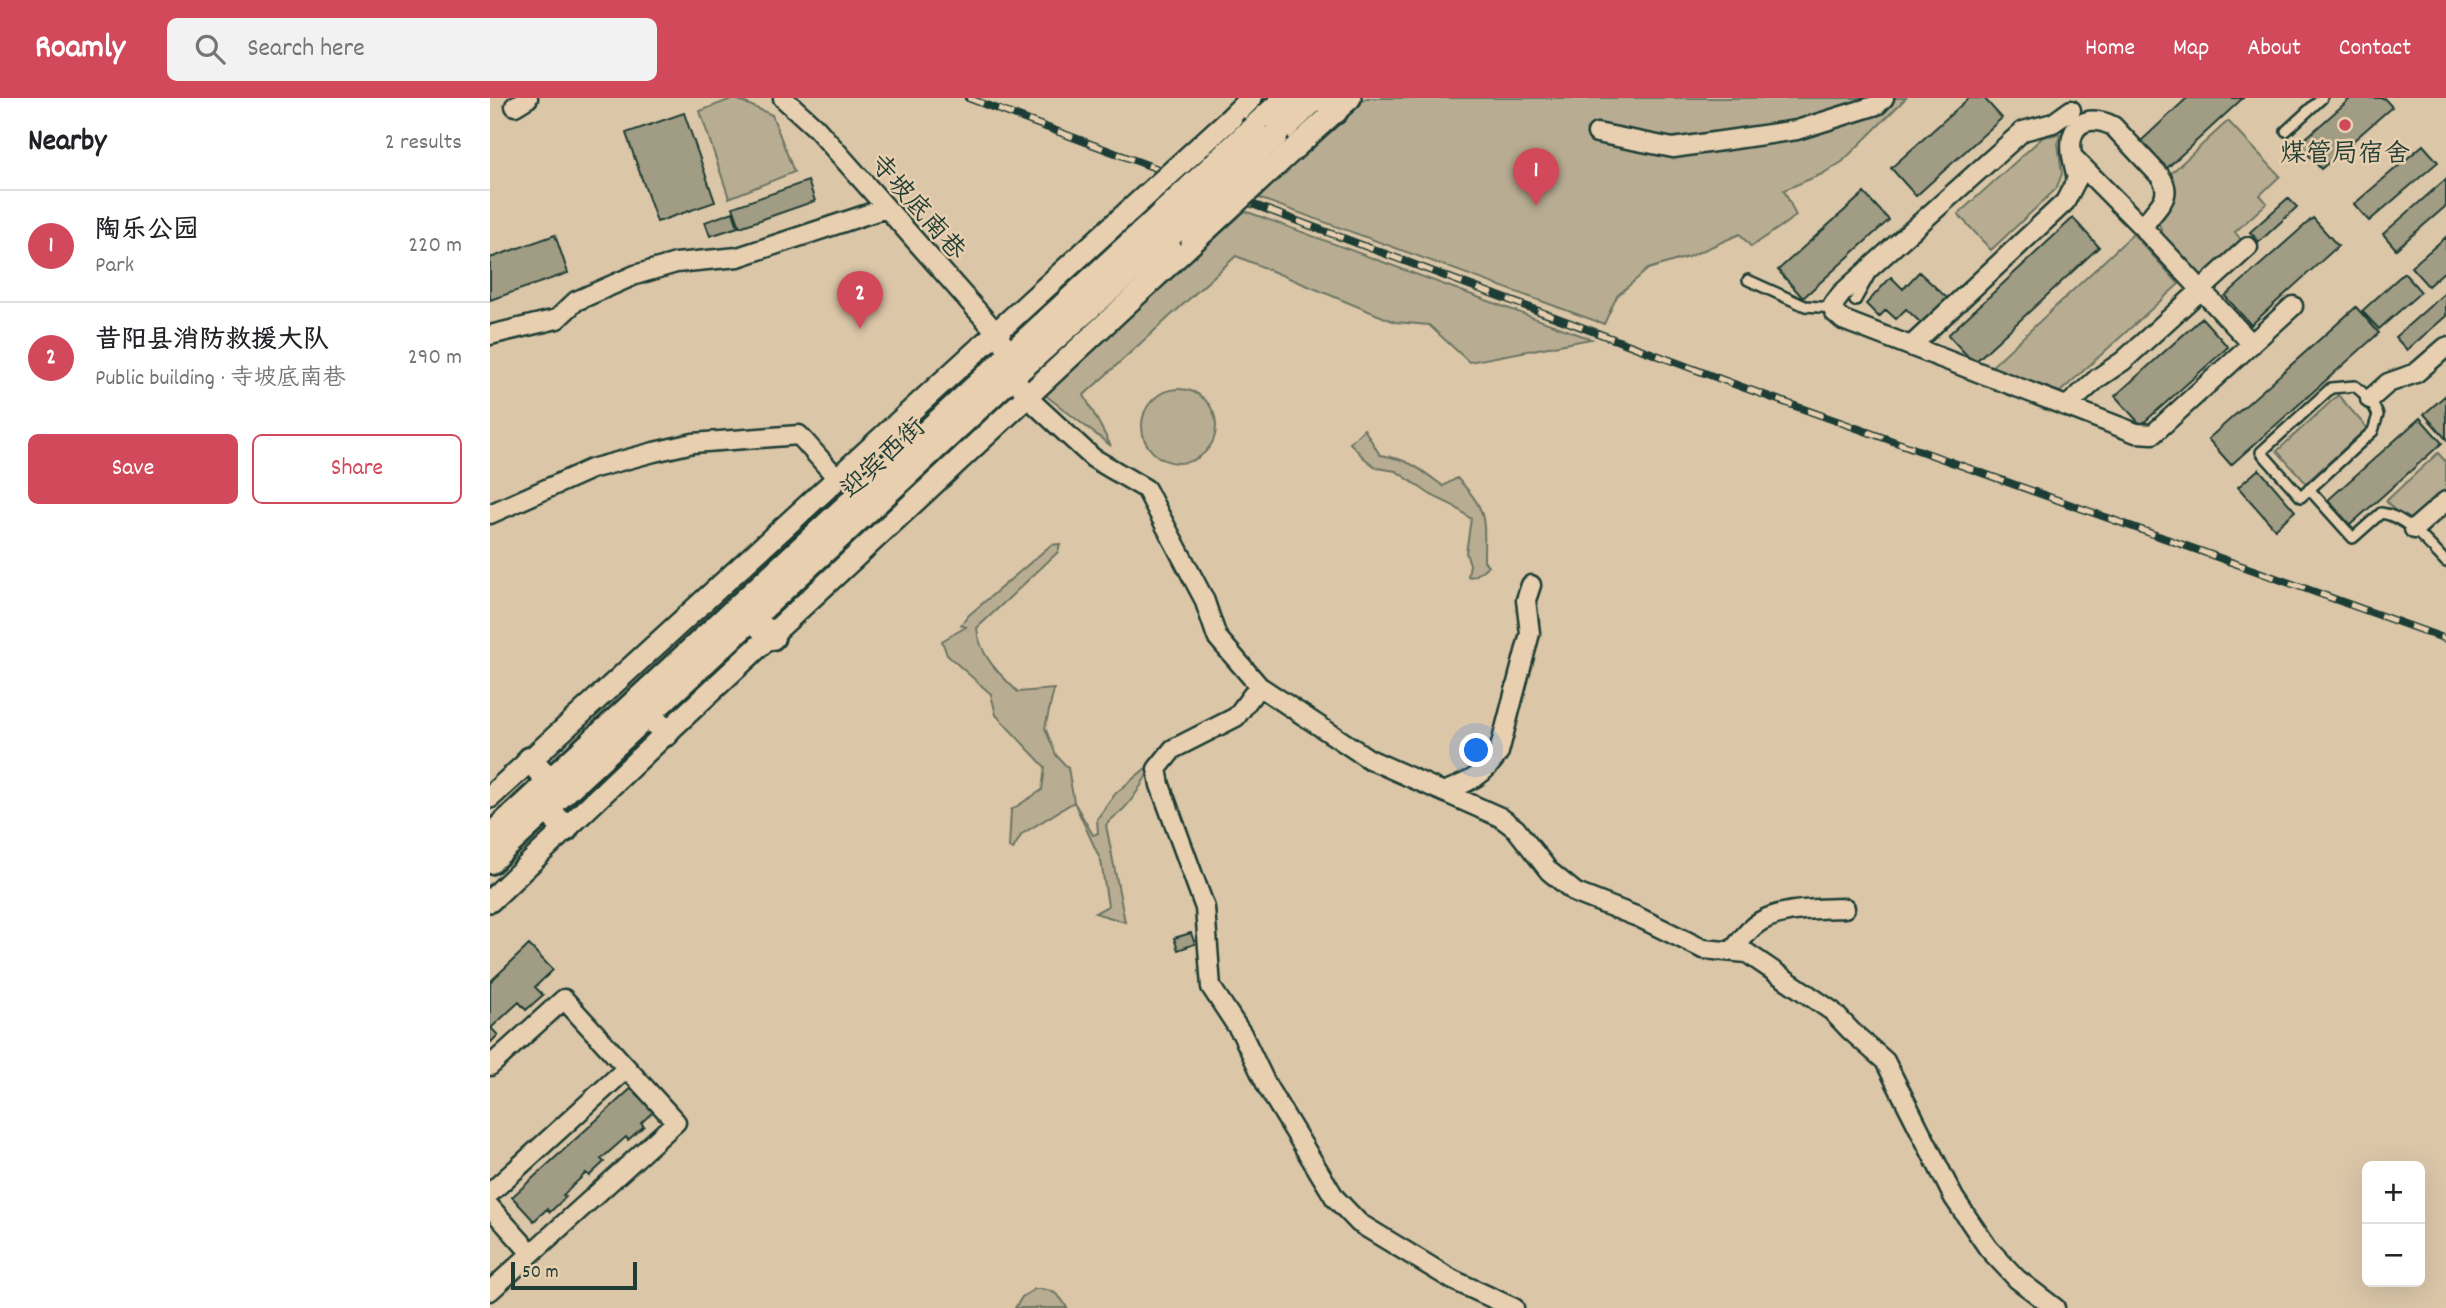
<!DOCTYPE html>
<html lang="en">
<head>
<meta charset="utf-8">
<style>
	:root { --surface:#fff; --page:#f2f2f2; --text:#202124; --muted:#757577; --line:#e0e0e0; --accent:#d1495b }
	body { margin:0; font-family:Dekko,"LXGW WenKai TC",sans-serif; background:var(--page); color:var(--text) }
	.controls { position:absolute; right:21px; bottom:21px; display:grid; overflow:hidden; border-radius:10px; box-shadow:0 7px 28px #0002 }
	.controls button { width:63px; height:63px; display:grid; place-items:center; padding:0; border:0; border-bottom:2px solid var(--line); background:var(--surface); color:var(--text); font:35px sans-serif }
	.scale { position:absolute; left:21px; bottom:18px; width:126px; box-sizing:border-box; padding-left:7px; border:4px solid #1f3d34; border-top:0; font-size:19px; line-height:24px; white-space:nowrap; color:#1f3d34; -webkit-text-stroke:5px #e7cfb0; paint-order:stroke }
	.you { position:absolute; left:987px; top:653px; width:24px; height:24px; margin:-18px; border:5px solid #fff; border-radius:50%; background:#1a73e8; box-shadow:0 0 0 10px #1a73e833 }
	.badge { display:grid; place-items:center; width:46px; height:46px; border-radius:50%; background:var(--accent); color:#fff; font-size:23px; font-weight:700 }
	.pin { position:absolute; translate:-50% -58px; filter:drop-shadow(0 2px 4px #0008) }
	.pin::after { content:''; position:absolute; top:37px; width:24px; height:21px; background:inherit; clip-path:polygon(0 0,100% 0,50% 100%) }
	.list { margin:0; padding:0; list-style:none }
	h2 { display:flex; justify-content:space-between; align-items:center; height:91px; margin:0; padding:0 28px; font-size:30px }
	h2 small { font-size:23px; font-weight:400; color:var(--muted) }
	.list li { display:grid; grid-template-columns:46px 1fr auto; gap:21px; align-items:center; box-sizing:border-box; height:112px; padding:0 28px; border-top:2px solid var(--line) }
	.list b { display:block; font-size:26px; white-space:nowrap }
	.list p { margin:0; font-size:23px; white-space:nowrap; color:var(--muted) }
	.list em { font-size:23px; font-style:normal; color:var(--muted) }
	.actions { display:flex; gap:14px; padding:21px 28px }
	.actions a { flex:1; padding:16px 0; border:2px solid var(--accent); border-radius:10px; text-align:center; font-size:24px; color:var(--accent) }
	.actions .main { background:var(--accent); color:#fff }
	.icon { flex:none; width:38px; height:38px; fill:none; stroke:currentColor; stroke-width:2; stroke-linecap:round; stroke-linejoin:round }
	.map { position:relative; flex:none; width:1956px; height:1210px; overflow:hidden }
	header { display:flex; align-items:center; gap:42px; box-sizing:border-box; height:98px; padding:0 35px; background:var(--accent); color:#fff }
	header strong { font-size:33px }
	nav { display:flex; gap:38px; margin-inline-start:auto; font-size:24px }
	.search { width:490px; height:63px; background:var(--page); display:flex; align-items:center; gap:18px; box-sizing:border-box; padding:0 24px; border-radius:10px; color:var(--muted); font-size:26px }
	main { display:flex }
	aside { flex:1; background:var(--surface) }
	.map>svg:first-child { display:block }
	.green { fill:#b8ad93; stroke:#6c7564; stroke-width:2 }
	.building { fill:#a19c84; stroke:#1f3d34; stroke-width:2 }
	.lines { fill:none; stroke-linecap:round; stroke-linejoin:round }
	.service-casing { stroke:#1f3d34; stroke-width:14 }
	.minor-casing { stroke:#1f3d34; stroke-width:23 }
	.tertiary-casing { stroke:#1f3d34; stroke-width:26 }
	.secondary-casing { stroke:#1f3d34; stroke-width:30 }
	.service { stroke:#e7cfb0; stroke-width:9 }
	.minor { stroke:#e7cfb0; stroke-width:18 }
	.tertiary { stroke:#e7cfb0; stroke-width:21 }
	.secondary { stroke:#e7cfb0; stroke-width:24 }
	.rail-casing { stroke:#1f3d34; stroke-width:8 }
	.rail { stroke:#e7cfb0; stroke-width:5; stroke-dasharray:16; stroke-linecap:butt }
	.tertiary-bridge-casing { stroke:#1f3d34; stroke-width:26; stroke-linecap:butt }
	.secondary-bridge-casing { stroke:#1f3d34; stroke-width:30; stroke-linecap:butt }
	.tertiary-bridge { stroke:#e7cfb0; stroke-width:21 }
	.secondary-bridge { stroke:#e7cfb0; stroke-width:24 }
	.poi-dot { fill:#d1495b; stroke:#e7cfb0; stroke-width:2.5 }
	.labels { text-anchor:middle; stroke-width:5; stroke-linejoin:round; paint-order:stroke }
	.poi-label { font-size:26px; fill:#1f3d34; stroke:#e7cfb0 }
	.street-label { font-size:26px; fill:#1f3d34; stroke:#e7cfb0 }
</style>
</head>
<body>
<header>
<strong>Roamly</strong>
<div class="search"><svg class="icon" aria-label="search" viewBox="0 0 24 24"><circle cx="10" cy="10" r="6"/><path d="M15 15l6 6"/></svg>Search here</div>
<nav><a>Home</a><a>Map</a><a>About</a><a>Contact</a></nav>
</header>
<main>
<aside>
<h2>Nearby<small>2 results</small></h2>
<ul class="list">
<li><span class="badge">1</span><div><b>陶乐公园</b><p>Park</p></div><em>220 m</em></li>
<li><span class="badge">2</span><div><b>昔阳县消防救援大队</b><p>Public building · 寺坡底南巷</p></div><em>290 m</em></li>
</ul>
<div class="actions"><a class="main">Save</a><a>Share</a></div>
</aside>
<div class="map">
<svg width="1956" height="1210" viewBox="0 0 1956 1210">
	<rect width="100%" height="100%" fill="#dbc6a8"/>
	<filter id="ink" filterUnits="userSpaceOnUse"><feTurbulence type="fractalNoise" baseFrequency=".0143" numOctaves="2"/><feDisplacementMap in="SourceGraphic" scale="14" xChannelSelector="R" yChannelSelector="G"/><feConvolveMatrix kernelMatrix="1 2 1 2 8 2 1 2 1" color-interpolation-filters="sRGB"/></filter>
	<g filter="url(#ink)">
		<path class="green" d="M244,0L282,17L304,74L239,100L210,13Z
			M876,0H1416L1352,64L1332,76L1294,92L1306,118L1261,149L1250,136L1198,159L1158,171L1127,198L1114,226L763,98Z
			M1738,23L1790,78L1770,97L1777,105L1745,134L1751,142L1712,178L1673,137L1668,123L1684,90L1679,77Z
			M1570,36L1568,45L1572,76L1566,91L1501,152L1468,116L1553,39Z
			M755,113L1101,241L979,264L939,227L905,224L746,158L594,297L621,348L555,297Z
			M1643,136L1689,186L1570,294L1500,270Z
			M652 328a37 37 0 1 1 74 0a37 37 0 1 1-74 0Z
			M1848,297L1877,330L1816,385L1787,353Z
			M874,331L890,357C919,361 930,371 953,388L967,380C999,413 994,421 994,463L998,468L985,478L978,479L980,466L976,455L981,421L964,408L941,397L906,373L887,370L874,360L860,345Z
			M1948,355L1956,364V391L1917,426L1896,403Z
			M570,446L568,454L487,530C489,557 509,576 528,594L564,591L555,630L566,657L578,670L584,704L603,737L608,735L607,721L626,695L662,665C656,681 641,706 628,716C623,720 620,722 616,727L635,824L605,815L618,808L611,763L584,704L532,736L523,751L519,750L521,712L552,692L555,669L506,617L501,596L457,557L452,543L476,529L471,527L479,517L561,447Z
			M545,1191C561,1190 570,1196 577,1210H525L532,1199Z"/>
		<path class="building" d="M1479,0H1494L1512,20L1426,98L1401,70Z
			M1697,0H1753L1676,71L1651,43Z
			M1861,0H1894L1902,9L1831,71L1809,46Z
			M194,15L225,104L167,124L136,35Z
			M1933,47L1948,64L1879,123L1864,106Z
			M1956,81V108L1906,151L1893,136Z
			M318,83L325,103L250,129L243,109Z
			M1374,95L1399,122L1313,200L1288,172Z
			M1798,100L1807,109L1769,144L1760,134Z
			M243,114L248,129L220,138L215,124Z
			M1583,120L1609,149L1484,265L1458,237Z
			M1823,120L1848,148L1761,227L1735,198Z
			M65,137L78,175L0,202V160Z
			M1956,139V172L1938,188L1921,169Z
			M1429,174L1457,200L1432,226L1416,211L1406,221L1396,212L1389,219L1376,206L1401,179L1413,191Z
			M1914,175L1931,194L1889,231L1872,213Z
			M1956,194V218L1917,252L1905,239Z
			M1866,209L1889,235L1741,367L1718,341Z
			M1712,220L1738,249L1651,327L1625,298Z
			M1956,297V341L1934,316Z
			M1930,320L1952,345L1860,427L1838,402Z
			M1769,371L1805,413L1785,431L1748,389Z
			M701,835L705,846L688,852L684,840Z
			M39,847L63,872L45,889L53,897L36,912L29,904L1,930L8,937L0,945V884Z
			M145,987L167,1010L151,1025L154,1028L138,1042L136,1039L111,1061L114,1064L99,1078L96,1075L73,1097L76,1099L60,1114L57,1111L44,1123L22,1099Z"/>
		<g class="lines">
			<g class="service-casing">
				<path id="service" d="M1796,33L1832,0
					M1258,182L1315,208L1344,210
					M1365,203L1380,176
					M1865,288L1880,301L1888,317L1883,333L1811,399L1771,354L1841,290Z
					M1819,391L1863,440L1891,415C1916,418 1939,446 1956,464"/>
			</g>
			<g class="minor-casing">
				<path id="minor" d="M293,0L326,30L506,234L520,256
					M25,8L38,0
					M1581,12L1563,25L1533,33L1352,195L1343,207L1344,214L1353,222L1646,335L1663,336L1803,208
					M1107,35L1183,50L1307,32L1387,7L1394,0
					M1653,130L1582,58C1577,27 1596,15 1623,28L1670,78C1686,101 1663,110 1653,130L1762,246
					M0,237L67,221L86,203L145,177L186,165L248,159L396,110
					M1421,248L1575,104L1587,81L1582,58
					M523,277L538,300L603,360L656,391L714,501L727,539L769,588L879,661L1010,719L1026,731L1059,773L1086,795L1148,819L1213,851L1257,855L1342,913L1361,933L1395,963L1464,1100L1498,1150L1527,1181L1565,1210
					M1880,301L1898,285L1926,275L1956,249
					M1577,308L1608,280L1633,263L1758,149
					M0,416L101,371L164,354L203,345L309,337L347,380
					M1924,431L1956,403
					M769,588L746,619L683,651L667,671L670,687L715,810L721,889L752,936L778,990L845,1100L869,1125L963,1182L1024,1210
					M956,693C981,683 994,678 1009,654L1040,535L1036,502L1041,487
					M1242,853C1249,845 1256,835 1264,828C1285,810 1328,811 1355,810
					M0,968L74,901L186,1024L0,1193
					M0,1095L137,970
					M0,1109L41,1155"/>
			</g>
			<g class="tertiary-casing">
				<path id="tertiary" d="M741,20L761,0
					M807,48L860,0
					M0,699L638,114
					M0,803L176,635L702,145"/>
			</g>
			<g class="secondary-casing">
				<path id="secondary" d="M833,0L845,13
					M764,30L797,0
					M785,38L825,0
					M262,520L282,539
					M158,616L176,635
					M40,662L60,683
					M57,710L75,731
					M0,739L662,126
					M0,763L523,277L681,136"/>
			</g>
			<use href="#service" class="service"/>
			<use href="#minor" class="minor"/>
			<use href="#tertiary" class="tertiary"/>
			<use href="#secondary" class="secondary"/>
			<g class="rail-casing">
				<path id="rail" d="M478,0L1252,289L1956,541"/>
			</g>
			<use href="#rail" class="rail"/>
			<g class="tertiary-bridge-casing">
				<path id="tertiary-bridge" d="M638,114L741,20
					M702,145L807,48"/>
			</g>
			<g class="secondary-bridge-casing">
				<path id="secondary-bridge" d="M662,126L764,30
					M681,136L785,38"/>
			</g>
			<use href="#tertiary-bridge" class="tertiary-bridge"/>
			<use href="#secondary-bridge" class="secondary-bridge"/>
		</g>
	</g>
	<circle class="poi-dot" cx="1855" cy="27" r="7"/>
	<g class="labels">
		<g class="poi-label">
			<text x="1855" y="63">煤管局宿舍</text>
		</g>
		<g class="street-label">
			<text transform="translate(429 108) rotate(49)" y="9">寺坡底南巷</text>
			<text transform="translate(392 359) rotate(-43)" y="9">迎宾西街</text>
		</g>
	</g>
</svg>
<div class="controls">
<button>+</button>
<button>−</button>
</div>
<div class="scale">50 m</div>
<div class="you"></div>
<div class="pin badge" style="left:1046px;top:108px">1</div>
<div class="pin badge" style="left:370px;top:231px">2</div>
</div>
</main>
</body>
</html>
